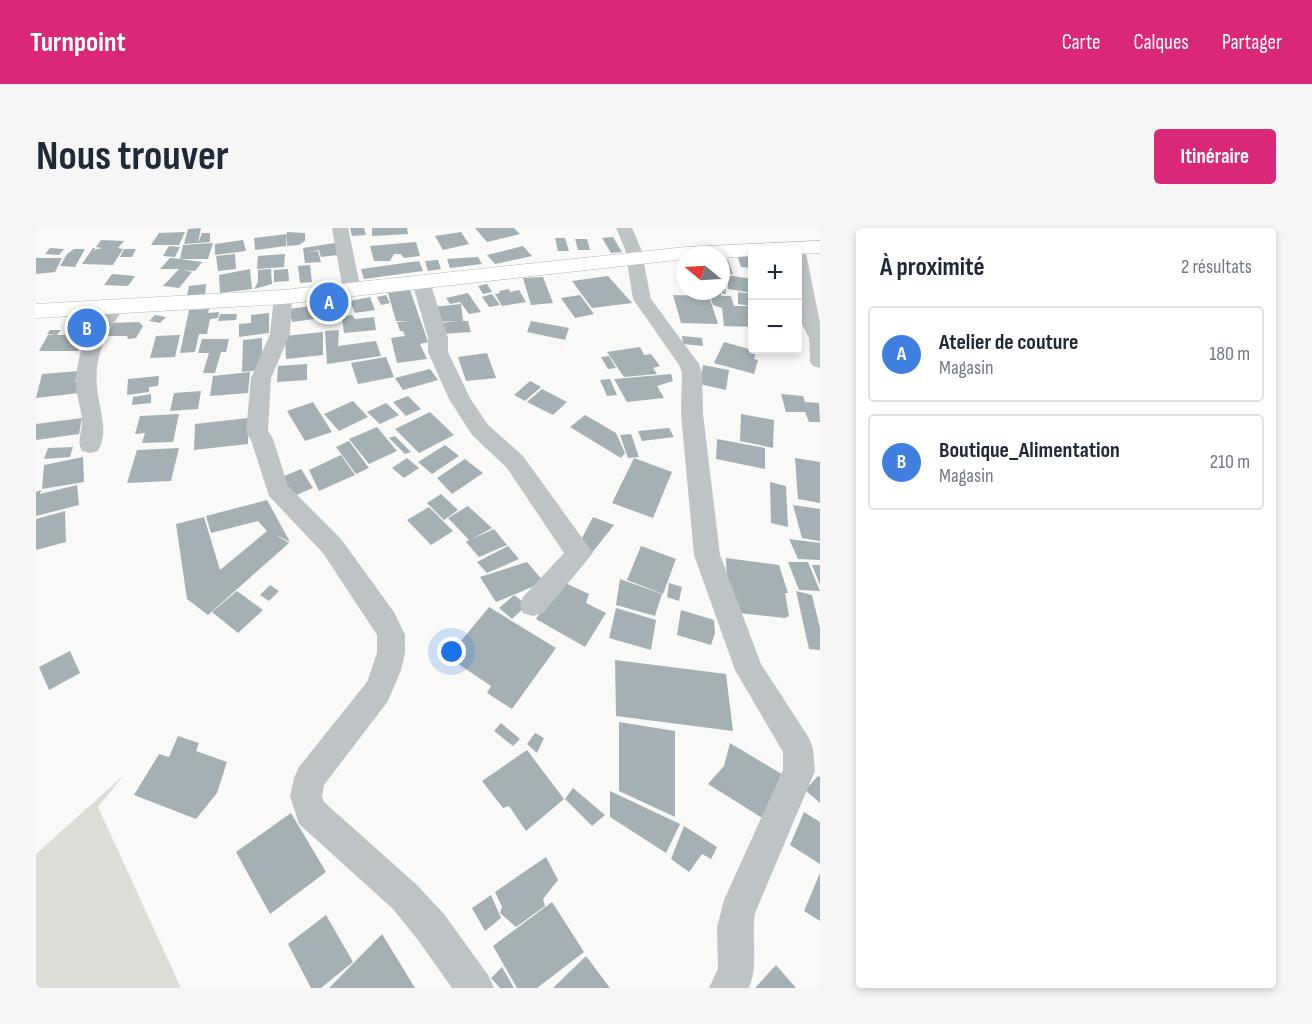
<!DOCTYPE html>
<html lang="fr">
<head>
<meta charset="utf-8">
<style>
	:root { --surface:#fff; --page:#f6f6f7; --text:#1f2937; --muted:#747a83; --line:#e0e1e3; --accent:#db2777 }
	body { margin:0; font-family:"Sofia Sans Condensed",sans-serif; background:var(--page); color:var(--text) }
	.controls { position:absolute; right:18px; top:18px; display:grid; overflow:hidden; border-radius:6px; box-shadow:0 3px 9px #0003 }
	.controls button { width:54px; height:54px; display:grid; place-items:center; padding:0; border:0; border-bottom:2px solid var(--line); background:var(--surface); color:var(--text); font:30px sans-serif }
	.compass { position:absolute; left:640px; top:18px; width:54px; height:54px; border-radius:50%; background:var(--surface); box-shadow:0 3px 9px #0003; rotate:288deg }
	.you { position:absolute; left:416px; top:424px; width:21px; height:21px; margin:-15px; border:4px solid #fff; border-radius:50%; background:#1a73e8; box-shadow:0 0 0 9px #1a73e833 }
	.badge { display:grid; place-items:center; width:39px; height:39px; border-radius:50%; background:var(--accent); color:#fff; font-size:20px; font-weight:700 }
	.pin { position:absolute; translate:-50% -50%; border:3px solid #fff; box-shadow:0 2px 6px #0006 }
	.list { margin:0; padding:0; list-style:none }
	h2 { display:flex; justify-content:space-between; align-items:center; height:78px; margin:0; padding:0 24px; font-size:26px }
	h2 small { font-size:20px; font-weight:400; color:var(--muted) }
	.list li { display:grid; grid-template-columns:39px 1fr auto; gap:18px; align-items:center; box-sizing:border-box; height:96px; margin:0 12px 12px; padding:0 12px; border:2px solid var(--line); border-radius:6px }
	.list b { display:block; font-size:22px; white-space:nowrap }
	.list p { margin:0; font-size:20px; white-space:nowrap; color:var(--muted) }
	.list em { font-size:20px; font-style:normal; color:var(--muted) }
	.map { position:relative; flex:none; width:784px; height:760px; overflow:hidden; border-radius:6px }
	header { display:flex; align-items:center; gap:36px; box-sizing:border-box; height:84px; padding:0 30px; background:var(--accent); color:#fff }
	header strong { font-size:28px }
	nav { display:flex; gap:33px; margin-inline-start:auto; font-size:21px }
	.intro { display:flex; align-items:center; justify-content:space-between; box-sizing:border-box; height:144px; padding:0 36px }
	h1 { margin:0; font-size:42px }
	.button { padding:15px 27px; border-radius:6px; background:var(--accent); color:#fff; font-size:21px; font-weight:700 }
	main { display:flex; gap:36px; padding:0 36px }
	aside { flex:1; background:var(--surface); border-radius:6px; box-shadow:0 3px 9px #0003 }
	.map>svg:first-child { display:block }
	.green { fill:#daded6 }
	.building { fill:#a5b0b4 }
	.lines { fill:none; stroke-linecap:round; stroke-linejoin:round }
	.major-casing { stroke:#b4babd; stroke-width:1 }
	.minor { fill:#bec4c6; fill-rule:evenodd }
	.major { fill:#fff; fill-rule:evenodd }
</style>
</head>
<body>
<header>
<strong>Turnpoint</strong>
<nav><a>Carte</a><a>Calques</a><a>Partager</a></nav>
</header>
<div class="intro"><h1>Nous trouver</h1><a class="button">Itinéraire</a></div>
<main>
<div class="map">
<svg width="784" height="760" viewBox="0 0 784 760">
	<rect width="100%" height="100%" fill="#f9f9f7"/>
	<path class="green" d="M88,547L62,579L145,760H0V626Z"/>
	<path class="building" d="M165,0L162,15L148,16L152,1Z
		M314,0H328L330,7L316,8Z
		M336,0H371L372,6L336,8Z
		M439,0H478L484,6L451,14Z
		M149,4L143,17H115L123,5Z
		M251,4L269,5V13L263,17L251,18Z
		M425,4L433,16L407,22L399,8Z
		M166,5H174V14L162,15Z
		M251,6L250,18L219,22L218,10Z
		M577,9L586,24L575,25L566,10Z
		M519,10H529L533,23H522Z
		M539,11H551L554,22H542Z
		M65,12L88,13L82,20L87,21L77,37L46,36L57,20H59L58,22L66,20L60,19Z
		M207,12L210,23L179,27V16Z
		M380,14L384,28L368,30L365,26H358L354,33H338L334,18Z
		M177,15L172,31H144L147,17Z
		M299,15L302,27L285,29L283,22L271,24L282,23L285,34L269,35L267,20Z
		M133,18L144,19L139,29L127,28Z
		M487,18L496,28L459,36L451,27Z
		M14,20L28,21L23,27L9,26Z
		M38,21H49L39,39L24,38L31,26Z
		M88,21H100L96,29H84Z
		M199,26L200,41L182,43L180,28Z
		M249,26L248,39L221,41L222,28Z
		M701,27L714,28L716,40L705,39Z
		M442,29L446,36L414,40L411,31Z
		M0,30H26L19,44L0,46Z
		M134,30L144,31L166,34L159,43L147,42L156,44L143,60L127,58L143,41H124Z
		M685,31L692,32L697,46H686Z
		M402,32L405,41L392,43L389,33Z
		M383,33L387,43L328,51L325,41Z
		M274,37L276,54L264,55L262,38Z
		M214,41L216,61L184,65L183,47Z
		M235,41L236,56L218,61L222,54V42Z
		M252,41L253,53L238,54V42Z
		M76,46L99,48L92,58L68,57Z
		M691,47L716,51V65L692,61Z
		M572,48L596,75L556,80L536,53Z
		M507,49L517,75L495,77L487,50Z
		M685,55H688L690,66L685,65V68H695L698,78H715L702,76V64L716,66V99L688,98L686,80L677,77L672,63H685Z
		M170,56L169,67L151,68L153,58Z
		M451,56L456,64L447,66L442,58Z
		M473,61L474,64L483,62L490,74L466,78L459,66L464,65L463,63Z
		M374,62L392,114L384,116L391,131L361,135L355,110L369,108L367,103H364L361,94L373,93H360L352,65Z
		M432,65L445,84L433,86L424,74L414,76L410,70Z
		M456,66L464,77L453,79L446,69Z
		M350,67L354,75L345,77L341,69Z
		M544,67L558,86L539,90L525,70Z
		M637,67L673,68L682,96L645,95Z
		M334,69L339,82L319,85L314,73Z
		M307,75L310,87L284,90L282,78Z
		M425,76L427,93H432L435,104L406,106L404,95L422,93L398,94L396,79Z
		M275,78L278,91L256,94L253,81Z
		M173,81L172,85L183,84L182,90L174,91L171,106H163L159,124L144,125L153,82Z
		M233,85V105L203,109V96L215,95V87Z
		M184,86H201L200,92L182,93Z
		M119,87L130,89L124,95L113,93Z
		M316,87L319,91L338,89L340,102L308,105L306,89Z
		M495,93L533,100L529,112L491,104Z
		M103,94L107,98L100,110L92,111L91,108H69L73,95Z
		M14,102H25L21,107H50L42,123H3L12,107H19L11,106Z
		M303,102L302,118L340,113L345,128L291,136L289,103Z
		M287,104V127L250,131L249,108Z
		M144,107L139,129L114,130L120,108Z
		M646,108L666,110L667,118L647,116Z
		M226,110V142L206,144L207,112Z
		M166,111H193L190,124H185L179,145H167L173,125H162Z
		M688,114L720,123L718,131L722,132L718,146L678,135Z
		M604,119L608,127L615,126L624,138L617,140L621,146L588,149L571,124Z
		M451,125L460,150L430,153L422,129Z
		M573,128L580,140L572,141L565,129Z
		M350,129L358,149L322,156L315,135Z
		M271,136V152L241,154L242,138Z
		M667,137L693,142L690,162L664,156Z
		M394,141L402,152L367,162L359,150Z
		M43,143L39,154L46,153L43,165L0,170L6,146Z
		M214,144L212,165L174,168L177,148Z
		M635,146L637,153L621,158L628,170L591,174L578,151Z
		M123,148L122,158L113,159V164L91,167L92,151Z
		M574,151L581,167L571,168L564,152Z
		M494,153L505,159L489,173L478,167Z
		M506,161L531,174L517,187L491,174Z
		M165,163L162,181L134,183L138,165Z
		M115,166V175L96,177L97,169Z
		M745,166L767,168L769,174L783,175L784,194H773L769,184H750Z
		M372,168L385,181L370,188L357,174Z
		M317,173L332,189L303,203L288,186Z
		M277,174L296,204L269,213L251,183Z
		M350,175L363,187L344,196L331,184Z
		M394,184L418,207L383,225L359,201Z
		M143,186L137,214L106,215L109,205L99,206L104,188Z
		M705,186L738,192L737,220L704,213Z
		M549,187L580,205L589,225L585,230L534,199Z
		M46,190L43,206L0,212V196Z
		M212,190V216L158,222L159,196Z
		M341,199L361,223L333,236L313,211Z
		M633,200L638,209L606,213L602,203Z
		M595,206L603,229L592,230L584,207Z
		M359,208L375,224L369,226L353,210Z
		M681,211L729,220V241L680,231Z
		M313,213L333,240L320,246L300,219Z
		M409,217L423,228L396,246L382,234Z
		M37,219L34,229L8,231L12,220Z
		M143,220L135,253L91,255L101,222Z
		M305,227L319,247L283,263L273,242Z
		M47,229L48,254L6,261L8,237Z
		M371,230L383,240L368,250L356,240Z
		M598,230L636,244L617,290L576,275Z
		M759,230L784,234V275L762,271Z
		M429,231L447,245L416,266L401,250Z
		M265,241L277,260L258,268L246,249Z
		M734,254L750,258L752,299L735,295Z
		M41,257L43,277L0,288V264L5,262L4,266Z
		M405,266L422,282L408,292L391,275Z
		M231,272L254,314L238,306L253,315L172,387L151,371L140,296L168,289L184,342L231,303L222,293L175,305L170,288Z
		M757,277L784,281V313L766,310Z
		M432,278L456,300L436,311L458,301L471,317L443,329L430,314L433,312L412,290Z
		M393,279L417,303L395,317L371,292Z
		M29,283L30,314L0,322V291Z
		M557,289L578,297L555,326L546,310Z
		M753,311L784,315V332L762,331Z
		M472,318L483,331L451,345L441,334Z
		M605,318L640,331L627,366L591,352Z
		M690,330L743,337L752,365H749L753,388L749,390L703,385L691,357Z
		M491,334L508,354L460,374L444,349Z
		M752,334H772L784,363L763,362Z
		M776,337H784V357Z
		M584,351L626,366L619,388L580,377Z
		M525,353L553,366L550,375L570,385L549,419L500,391Z
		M633,355L646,359L643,373L631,369Z
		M234,357L243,363L233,373L224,367Z
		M201,363L227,382L202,405L176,384Z
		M760,363L776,367L784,400V422L773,421Z
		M478,367L491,377L476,391L463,380Z
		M453,379L520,420L476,481L451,465L455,458L412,429Z
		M580,380L620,392L615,422L573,410Z
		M645,382L678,392L679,405L675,417L641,407Z
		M34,423L44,445L13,462L3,439Z
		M579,432L690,446L697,503L580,488Z
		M583,494L639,503V589L583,563Z
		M465,495L484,511L477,518L458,503Z
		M499,505L508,510L501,525L491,516Z
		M142,508L163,515L160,523L191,534L181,565L160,591L98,567L123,526L133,529Z
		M694,515L749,548L728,591L672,556L688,538Z
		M491,522L528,571L490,603L473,578L467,580L446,553Z
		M782,548L784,549V575L769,562Z
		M537,560L569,587L556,598L529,571Z
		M574,563L644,596L630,625L574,589Z
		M768,584L784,594V636L754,617Z
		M255,585L290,644L234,686L200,624Z
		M648,598L681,619L675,631L666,626L653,644L635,631Z
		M510,629L522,652L507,671L509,678L480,699L464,685L466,679L459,664Z
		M784,645V693L768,683Z
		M455,667L465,690L449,703L436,680Z
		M516,674L548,724L501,760H481L457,718Z
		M290,687L317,734L285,760H275L252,716Z
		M346,706L379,760H293Z
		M550,728L574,760H517Z
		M740,737L760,760H719Z
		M466,739L478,760H464L455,750Z"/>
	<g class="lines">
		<g class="major-casing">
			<path id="major" d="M784,13V25L762,26V22H716V28L685,30V27H649V31L247,76L0,90V76L247,62L650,19Z"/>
		</g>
		<path class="minor" d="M296,0H312L325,62L322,66H310L307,62Z
			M580,0H596L605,21L615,71L663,136L666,145L667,186L684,327L725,436L773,510L777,521L779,543L719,685C715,711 723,735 713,760H673L682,741L681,699L688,672L747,542V524L699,442L658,327L645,186L646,145L643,137L597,71L589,21Z
			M761,15L767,16L769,20L784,95V140L777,138L774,134L773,110L765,94L762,75V22H753V20L755,16Z
			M385,49L391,50L394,54L412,110V124L434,170L452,197L487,228L557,325L507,385L497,388L487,385L484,377L487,369L528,325L471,240L436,207L413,171L392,124V110L376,54L379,50Z
			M247,64L253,65L256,69L254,106L235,150L232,203L237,211L252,258L305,311L358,384L369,407V425L365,442L352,473L288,557L286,568L288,574L381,657L408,686L452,747L458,760H416L382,712L357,681L263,596L254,568L258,550L263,539L331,454L341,425V407L287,325L233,268L215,212L210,204L215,150L234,106L238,69L241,65Z
			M79,74L86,76L88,80C71,104 58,127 61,158C62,180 74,202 62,223L54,225L46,223C40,213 47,202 46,191C45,180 41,170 40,159C38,136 54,81 79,74Z"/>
		<use href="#major" class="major"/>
	</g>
</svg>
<div class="controls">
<button>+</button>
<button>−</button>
</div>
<svg class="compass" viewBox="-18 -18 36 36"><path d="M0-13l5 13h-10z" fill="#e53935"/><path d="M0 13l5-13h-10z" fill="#747a83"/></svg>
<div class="you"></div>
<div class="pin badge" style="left:293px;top:74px;background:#3f7fe0">A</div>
<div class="pin badge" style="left:51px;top:100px;background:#3f7fe0">B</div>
</div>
<aside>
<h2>À proximité<small>2 résultats</small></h2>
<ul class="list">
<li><span class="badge" style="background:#3f7fe0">A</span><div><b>Atelier de couture</b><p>Magasin</p></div><em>180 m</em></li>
<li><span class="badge" style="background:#3f7fe0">B</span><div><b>Boutique_Alimentation</b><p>Magasin</p></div><em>210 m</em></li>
</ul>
</aside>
</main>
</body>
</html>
